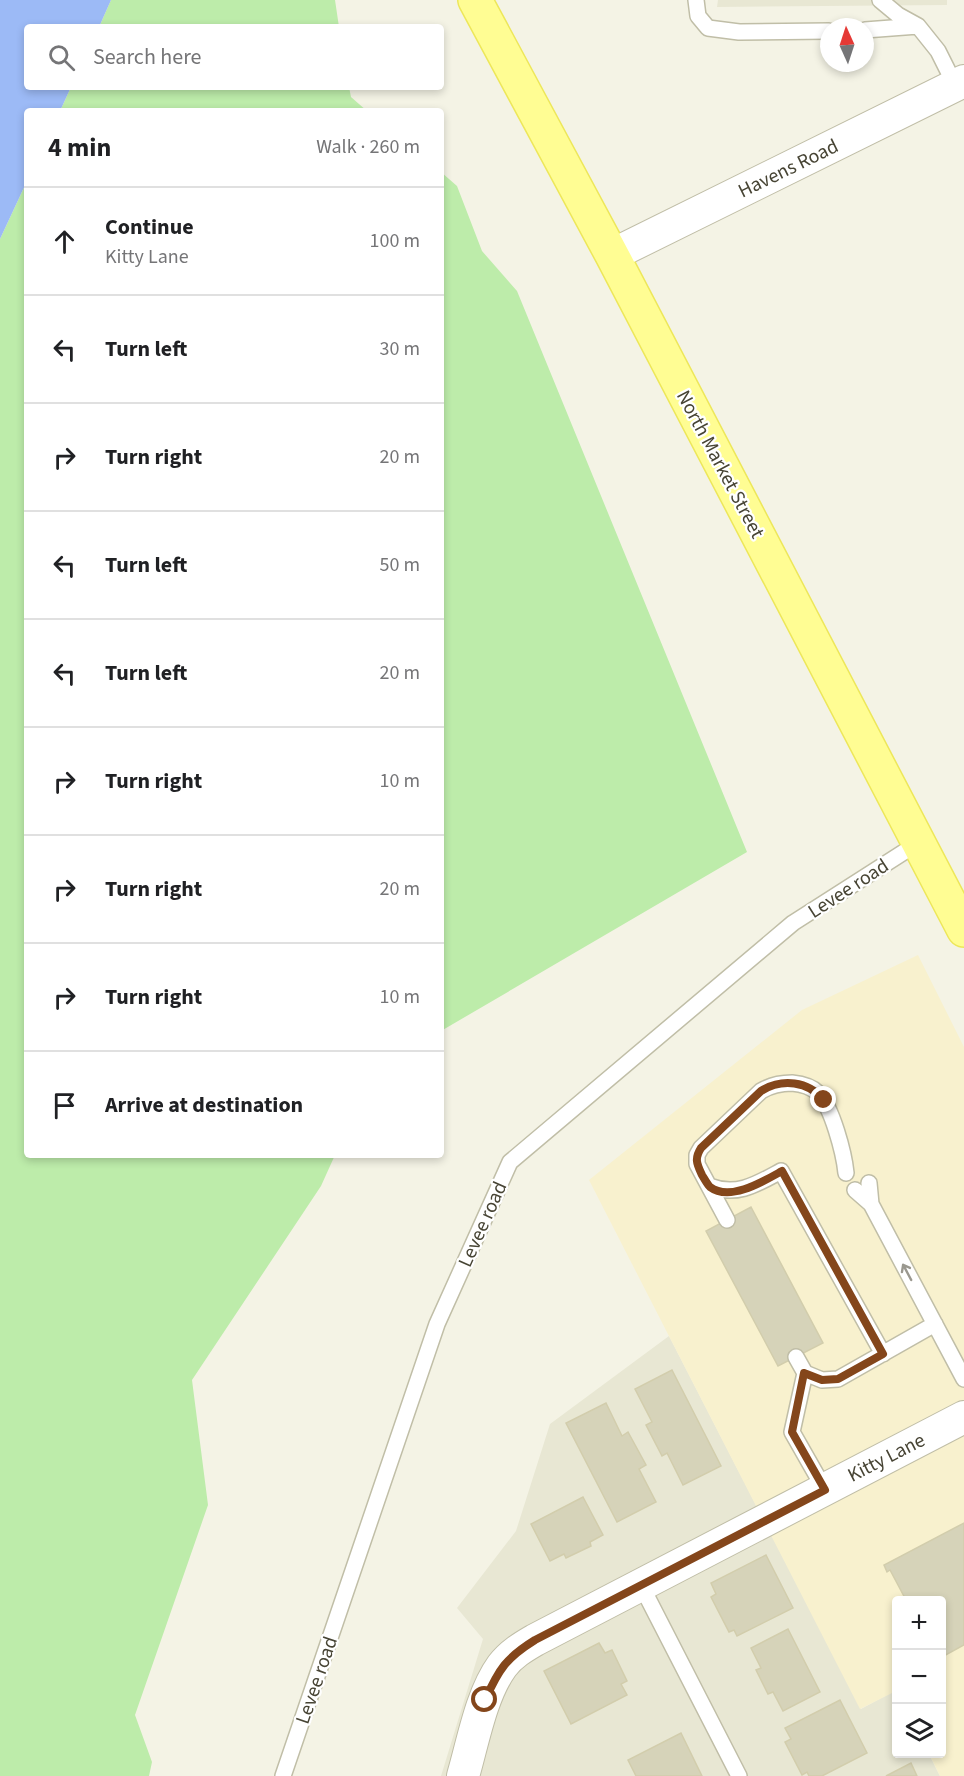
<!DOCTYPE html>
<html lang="en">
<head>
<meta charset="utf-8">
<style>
	:root { --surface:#fff; --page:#f2f2f2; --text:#202124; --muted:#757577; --line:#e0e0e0 }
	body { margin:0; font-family:"Source Sans 3",sans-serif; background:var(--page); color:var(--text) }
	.controls { position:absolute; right:18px; bottom:18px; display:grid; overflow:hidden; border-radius:6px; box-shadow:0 3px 9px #0003 }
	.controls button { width:54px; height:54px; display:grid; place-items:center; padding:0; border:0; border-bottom:2px solid var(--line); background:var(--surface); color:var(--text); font:30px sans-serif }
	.compass { position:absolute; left:820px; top:18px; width:54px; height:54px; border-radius:50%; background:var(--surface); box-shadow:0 3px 9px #0003; rotate:357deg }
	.stop { position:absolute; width:18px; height:18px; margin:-14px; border:4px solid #84461b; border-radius:50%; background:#fff }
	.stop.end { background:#84461b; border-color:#fff; box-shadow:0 2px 6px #0008 }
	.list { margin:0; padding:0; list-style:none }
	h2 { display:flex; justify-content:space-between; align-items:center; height:78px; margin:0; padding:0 24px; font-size:26px }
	h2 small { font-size:20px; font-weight:400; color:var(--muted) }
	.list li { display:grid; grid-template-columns:39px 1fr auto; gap:18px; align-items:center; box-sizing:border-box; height:108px; padding:0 24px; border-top:2px solid var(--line) }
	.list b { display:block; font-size:22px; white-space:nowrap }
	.list p { margin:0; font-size:20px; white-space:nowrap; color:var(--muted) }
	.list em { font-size:20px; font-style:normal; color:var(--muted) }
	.icon { flex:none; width:33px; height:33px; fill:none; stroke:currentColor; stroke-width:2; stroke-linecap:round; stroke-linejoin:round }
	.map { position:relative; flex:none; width:964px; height:1776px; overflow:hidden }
	.search { position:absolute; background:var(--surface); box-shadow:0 3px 9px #0003; left:24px; top:24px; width:420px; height:66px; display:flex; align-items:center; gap:15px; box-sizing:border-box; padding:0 21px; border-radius:6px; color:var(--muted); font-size:22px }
	.panel { position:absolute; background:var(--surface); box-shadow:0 3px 9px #0003; left:24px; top:108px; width:420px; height:1050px; border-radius:6px }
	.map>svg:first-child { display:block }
	.residential { fill:#e8e7d3 }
	.commercial { fill:#f8f1ce }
	.green { fill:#bdecaa }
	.water { fill:#9cbaf6 }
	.building { fill:#d6d3b9; stroke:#d2cdac; stroke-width:1.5 }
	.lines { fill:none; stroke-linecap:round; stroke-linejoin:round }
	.lane-casing { stroke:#c0bea7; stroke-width:18 }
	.street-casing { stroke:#c0bea7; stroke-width:34 }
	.primary-casing { stroke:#ede75a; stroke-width:36 }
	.lane { stroke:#fff; stroke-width:15 }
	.street { stroke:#fff; stroke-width:32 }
	.primary { stroke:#fffd93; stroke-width:33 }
	.oneway { stroke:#9a988f }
	.route { stroke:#84461b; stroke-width:8 }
	.labels { text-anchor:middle; stroke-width:4.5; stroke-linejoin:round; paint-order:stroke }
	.street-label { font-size:20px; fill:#474434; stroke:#fff }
</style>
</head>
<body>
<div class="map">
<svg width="964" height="1776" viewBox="0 0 964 1776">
	<rect width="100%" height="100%" fill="#f4f3e5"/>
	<path class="residential" d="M718,0H947V5L717,7Z
		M669,1336L861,1709L896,1690V1754H929L940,1776H441L483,1639L457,1608L516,1531L550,1424Z"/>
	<path class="commercial" d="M918,955L964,1047V1776H940L929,1754H942V1600H896V1691L860,1709L589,1180L802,1010Z"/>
	<path class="green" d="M111,0H335L339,27H99Z
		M71,87H349L351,97L367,111H60Z
		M441,172L457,186L482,251L517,291L747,852L441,1031Z
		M27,181V1155H335L321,1186L192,1380L208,1505L135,1715L152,1762L149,1776H0V239Z"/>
	<path class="water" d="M0,0H111L99,27H27V87H71L60,111H27V181L0,239Z"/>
	<path class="building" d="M751,1207L823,1343L778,1366L706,1231Z
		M672,1370L721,1466L683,1485L667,1453L662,1456L646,1425L652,1422L635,1389Z
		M606,1403L622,1436L628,1432L646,1465L639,1469L656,1502L617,1522L566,1423Z
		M583,1497L603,1535L590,1542L591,1546L566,1558L564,1554L550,1561L531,1524Z
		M964,1523V1645L942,1657V1600H906L890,1570L887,1572L884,1565Z
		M766,1555L793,1608L737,1636L734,1630L729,1632L711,1597L716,1594L711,1583Z
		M788,1629L820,1692L783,1711L773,1692L768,1694L756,1670L761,1668L751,1648Z
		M599,1643L605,1653L612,1650L627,1681L621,1684L627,1695L571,1724L544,1671Z
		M840,1700L867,1753L822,1776H809L807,1772L802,1775L785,1742L791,1739L785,1728Z
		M681,1733L702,1776H636L628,1760Z
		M911,1763L917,1776H886Z"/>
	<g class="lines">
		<g class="lane-casing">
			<path id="lane" d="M696,0L698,16L708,28L739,32L829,31
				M880,0L898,15L918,26L938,51L955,85
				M865,30L918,26
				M869,1183L871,1204L964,1379
				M709,1186C737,1197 757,1184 781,1171L883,1354
				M855,1190L871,1204
				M727,1220L697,1164V1155L701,1148L761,1091C771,1085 780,1083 792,1083C802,1084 811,1086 818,1093C832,1107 844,1153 846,1173
				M796,1357L805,1373L792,1432L825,1490
				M805,1373L822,1380L838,1379L935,1324
				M641,1585L739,1776
				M283,1776L437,1324L510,1162L793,923L918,843"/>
		</g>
		<g class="street-casing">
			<path id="street" d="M612,255L964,81
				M463,1776C473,1742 481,1695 502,1666C511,1654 523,1647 535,1640L964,1417"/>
		</g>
		<g class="primary-casing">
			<path id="primary" d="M475,0L612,255L964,930"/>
		</g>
		<use href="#lane" class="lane"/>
		<use href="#street" class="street"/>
		<use href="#primary" class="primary"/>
	</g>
	<defs><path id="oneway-shaft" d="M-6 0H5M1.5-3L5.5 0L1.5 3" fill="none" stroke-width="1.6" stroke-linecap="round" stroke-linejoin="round" transform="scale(1.5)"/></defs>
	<use class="oneway" href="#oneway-shaft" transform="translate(907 1272) rotate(-118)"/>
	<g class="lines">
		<path class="route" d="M485,1700C499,1669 506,1658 535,1640L825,1490L792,1432L804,1373L822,1380L838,1379L883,1354L782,1171C764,1181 730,1202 710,1187C707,1184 704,1178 702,1175C697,1164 694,1159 701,1148L761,1091C782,1078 808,1081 824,1100"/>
	</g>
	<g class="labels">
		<g class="street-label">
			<text transform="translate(788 168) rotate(-26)" y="7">Havens Road</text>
			<text transform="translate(721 464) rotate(62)" y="7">North Market Street</text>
			<text transform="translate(848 888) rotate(-33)" y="7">Levee road</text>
			<text transform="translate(482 1224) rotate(-66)" y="7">Levee road</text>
			<text transform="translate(886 1457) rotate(-27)" y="7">Kitty Lane</text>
			<text transform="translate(316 1680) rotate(-71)" y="7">Levee road</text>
		</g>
	</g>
</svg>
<div class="controls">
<button>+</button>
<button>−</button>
<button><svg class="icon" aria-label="layers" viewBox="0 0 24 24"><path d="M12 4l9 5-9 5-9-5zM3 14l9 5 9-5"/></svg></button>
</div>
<svg class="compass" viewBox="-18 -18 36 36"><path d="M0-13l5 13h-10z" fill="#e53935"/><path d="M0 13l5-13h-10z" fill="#757577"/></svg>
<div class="stop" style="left:485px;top:1700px"></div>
<div class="stop end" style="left:824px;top:1100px"></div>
<div class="search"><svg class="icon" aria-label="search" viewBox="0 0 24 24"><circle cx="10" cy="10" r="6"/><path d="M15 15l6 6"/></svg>Search here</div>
<section class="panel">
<h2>4 min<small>Walk · 260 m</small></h2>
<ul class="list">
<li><svg class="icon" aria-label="ahead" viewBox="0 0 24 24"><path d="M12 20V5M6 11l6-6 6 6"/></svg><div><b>Continue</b><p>Kitty Lane</p></div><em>100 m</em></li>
<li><svg class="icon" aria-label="left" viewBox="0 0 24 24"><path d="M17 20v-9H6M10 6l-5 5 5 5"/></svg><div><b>Turn left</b></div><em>30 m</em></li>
<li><svg class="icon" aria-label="right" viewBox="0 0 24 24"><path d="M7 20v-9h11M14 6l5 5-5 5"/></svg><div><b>Turn right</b></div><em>20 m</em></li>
<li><svg class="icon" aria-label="left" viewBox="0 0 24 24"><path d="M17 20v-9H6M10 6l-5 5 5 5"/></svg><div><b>Turn left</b></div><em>50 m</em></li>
<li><svg class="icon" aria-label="left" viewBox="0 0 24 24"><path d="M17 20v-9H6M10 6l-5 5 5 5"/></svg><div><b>Turn left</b></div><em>20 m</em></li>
<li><svg class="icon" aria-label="right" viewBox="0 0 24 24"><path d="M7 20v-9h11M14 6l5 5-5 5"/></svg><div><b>Turn right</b></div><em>10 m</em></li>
<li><svg class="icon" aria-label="right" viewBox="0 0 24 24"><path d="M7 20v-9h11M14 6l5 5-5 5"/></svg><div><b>Turn right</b></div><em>20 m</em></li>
<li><svg class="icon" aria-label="right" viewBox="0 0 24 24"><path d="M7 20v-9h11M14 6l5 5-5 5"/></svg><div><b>Turn right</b></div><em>10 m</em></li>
<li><svg class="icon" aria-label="arrive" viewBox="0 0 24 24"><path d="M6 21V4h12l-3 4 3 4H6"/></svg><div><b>Arrive at destination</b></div></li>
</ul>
</section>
</div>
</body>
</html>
